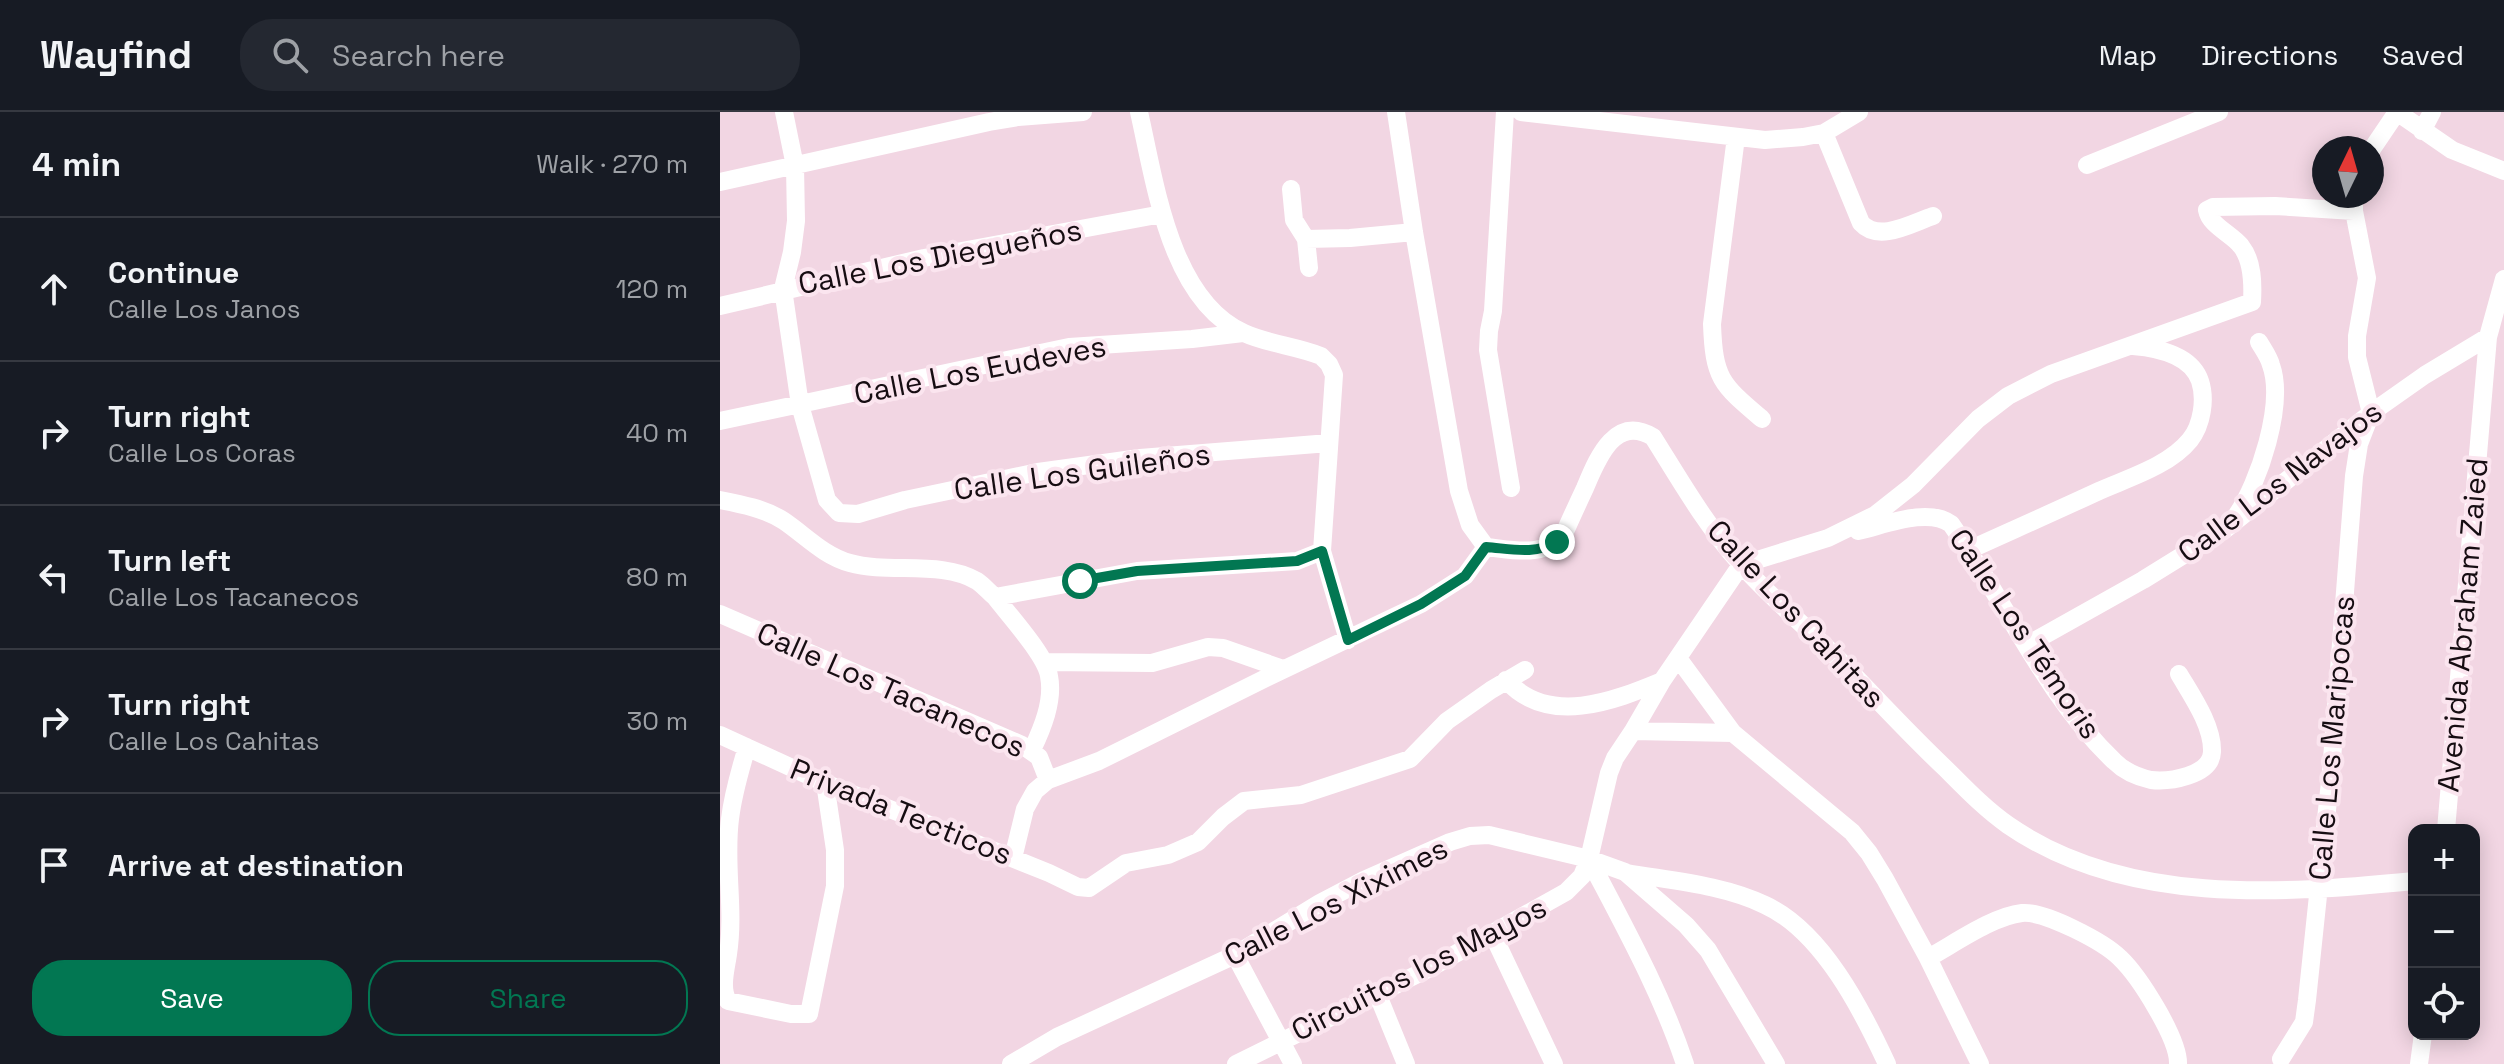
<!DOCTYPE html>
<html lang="en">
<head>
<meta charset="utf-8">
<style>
	:root { --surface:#171b24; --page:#242831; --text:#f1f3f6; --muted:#9ea1a6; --line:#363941; --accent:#027752 }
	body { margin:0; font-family:"Space Grotesk",sans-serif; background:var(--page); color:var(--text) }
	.controls { position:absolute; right:24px; bottom:24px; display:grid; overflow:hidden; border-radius:16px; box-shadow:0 4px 20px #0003 }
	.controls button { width:72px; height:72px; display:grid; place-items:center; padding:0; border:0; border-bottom:2px solid var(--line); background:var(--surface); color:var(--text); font:40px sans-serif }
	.compass { position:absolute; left:1592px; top:24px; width:72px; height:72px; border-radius:50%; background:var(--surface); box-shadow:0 4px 20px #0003; rotate:5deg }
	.stop { position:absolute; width:24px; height:24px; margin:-18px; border:6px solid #027752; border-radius:50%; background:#fff }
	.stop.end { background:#027752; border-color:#fff; box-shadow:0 2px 8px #0008 }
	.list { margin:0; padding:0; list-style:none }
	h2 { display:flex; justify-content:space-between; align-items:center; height:104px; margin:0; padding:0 32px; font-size:34px }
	h2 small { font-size:26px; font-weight:400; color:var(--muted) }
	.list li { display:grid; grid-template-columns:52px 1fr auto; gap:24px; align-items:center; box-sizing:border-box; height:144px; padding:0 32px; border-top:2px solid var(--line) }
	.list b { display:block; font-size:30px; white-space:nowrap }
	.list p { margin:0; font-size:26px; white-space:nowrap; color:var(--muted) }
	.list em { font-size:26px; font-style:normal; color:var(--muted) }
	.actions { display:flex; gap:16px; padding:24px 32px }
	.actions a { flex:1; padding:18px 0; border:2px solid var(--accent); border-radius:32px; text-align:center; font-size:28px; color:var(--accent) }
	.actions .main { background:var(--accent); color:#fff }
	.icon { flex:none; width:44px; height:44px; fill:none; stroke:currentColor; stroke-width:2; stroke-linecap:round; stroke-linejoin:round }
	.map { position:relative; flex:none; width:1784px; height:952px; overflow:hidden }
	header { display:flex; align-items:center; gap:48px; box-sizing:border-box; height:112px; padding:0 40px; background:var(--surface); border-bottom:2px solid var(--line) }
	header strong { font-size:38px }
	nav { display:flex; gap:44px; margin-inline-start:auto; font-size:28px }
	.search { width:560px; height:72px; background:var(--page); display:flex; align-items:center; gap:20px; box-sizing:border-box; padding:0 28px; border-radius:32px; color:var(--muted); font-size:30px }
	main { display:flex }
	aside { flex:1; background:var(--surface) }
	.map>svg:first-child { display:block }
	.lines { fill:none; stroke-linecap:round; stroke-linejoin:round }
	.minor { stroke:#fff; stroke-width:18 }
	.route { stroke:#027752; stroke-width:10 }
	.labels { text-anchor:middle; stroke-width:8; stroke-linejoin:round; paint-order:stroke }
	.street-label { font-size:30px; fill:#160d12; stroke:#fbe5ef }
</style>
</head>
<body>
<header>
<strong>Wayfind</strong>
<div class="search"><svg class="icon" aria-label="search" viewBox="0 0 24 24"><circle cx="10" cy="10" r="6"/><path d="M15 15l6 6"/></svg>Search here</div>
<nav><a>Map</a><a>Directions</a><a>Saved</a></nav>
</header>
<main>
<aside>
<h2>4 min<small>Walk · 270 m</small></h2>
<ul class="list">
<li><svg class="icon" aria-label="ahead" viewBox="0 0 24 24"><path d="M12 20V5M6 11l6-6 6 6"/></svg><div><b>Continue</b><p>Calle Los Janos</p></div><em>120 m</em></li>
<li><svg class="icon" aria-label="right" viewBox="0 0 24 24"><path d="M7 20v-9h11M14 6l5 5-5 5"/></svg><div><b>Turn right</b><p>Calle Los Coras</p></div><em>40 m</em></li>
<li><svg class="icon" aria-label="left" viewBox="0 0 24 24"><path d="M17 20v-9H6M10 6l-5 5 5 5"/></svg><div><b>Turn left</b><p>Calle Los Tacanecos</p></div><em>80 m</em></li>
<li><svg class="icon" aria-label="right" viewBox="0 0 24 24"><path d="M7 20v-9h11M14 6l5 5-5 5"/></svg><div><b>Turn right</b><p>Calle Los Cahitas</p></div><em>30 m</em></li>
<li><svg class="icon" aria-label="arrive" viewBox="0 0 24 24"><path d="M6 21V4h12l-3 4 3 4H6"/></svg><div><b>Arrive at destination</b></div></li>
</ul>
<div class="actions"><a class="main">Save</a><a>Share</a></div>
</aside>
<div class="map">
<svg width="1784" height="952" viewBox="0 0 1784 952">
	<rect width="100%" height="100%" fill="#f2d6e3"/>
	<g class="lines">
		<path class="minor" d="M64,0L75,54L76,109L72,140L63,177L80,293L107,388L119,401L138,402L185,388L318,360L420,346L609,331
			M419,0C435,70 450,188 524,221C548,232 576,234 601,244L609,252L614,263L602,439L628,528
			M676,0L694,120L739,379L750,413L766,435C795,438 823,446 844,422C851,406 858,391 865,376C877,348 894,302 933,325C960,368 985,412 1019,450C1051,487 1090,517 1123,552C1157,587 1190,623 1225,656C1245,676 1265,697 1288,713C1405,794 1560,782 1694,769
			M785,0L773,199L769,219L768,238L791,376
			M801,0L1045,28L1083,25L1104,21L1139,0
			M1677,0L1732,38L1784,59
			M1702,19L1712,0
			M1104,21L1141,111C1159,131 1192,111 1213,104
			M1016,25L992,212C994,267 1001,272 1042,307
			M1652,37L1677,0
			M1367,53L1499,0
			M0,70L269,10L298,5L363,0
			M571,77L574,108L586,127L630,126L694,120
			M586,127L589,156
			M0,194L204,146L442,102
			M0,309L349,235L472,227L523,221
			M0,388C21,392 46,397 64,409C86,424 104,444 130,451C169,462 222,448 257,469C263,473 269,480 275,485L417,459L577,449L602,439
			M1516,404C1539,371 1565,292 1551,253C1549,245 1543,237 1539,230
			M1138,419C1165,413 1208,395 1231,412C1285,489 1325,583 1394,649C1404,659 1417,665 1431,668C1449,670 1491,664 1492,640C1493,614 1472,584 1459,562
			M1249,438C1293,418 1336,399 1379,379C1408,366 1449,354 1470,328C1482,313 1486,287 1480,269C1471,243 1437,236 1413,234
			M275,485C289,503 326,544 329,564C334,589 322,617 312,638
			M0,502L302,633L319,645L328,668
			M1307,533L1423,468L1507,416L1651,301L1705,263L1768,225
			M958,546L1013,621
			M324,550L432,551L488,535L503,536L563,557
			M786,568C828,615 894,589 942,569
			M913,619L1013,621L1132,720L1149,741L1165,767L1208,846L1260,952
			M0,623L105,671L329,761L358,775L369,776L406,751L448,743L478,730L503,705L524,689L581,683L690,647L727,609L771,578L805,558
			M27,635C20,658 13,682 10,707C4,752 15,797 8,842C6,857 0,876 8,889L71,902H89L115,774V738L105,671
			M1726,718L1768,225L1784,167
			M293,746L305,697L315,679L328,668L379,649L546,566L701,492L745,464L766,435
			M869,747C904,814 941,880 965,952
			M907,761C953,769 1003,773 1045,793C1102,819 1142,898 1167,952
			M773,823L834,952
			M515,843L573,952
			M1208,846C1234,832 1273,804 1302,801C1325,799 1384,830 1400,846C1419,864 1459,927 1458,952
			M657,881L686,952
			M1561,947L1584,910L1587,888L1611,660L1634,364L1639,332L1651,301L1637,245V224L1647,166L1634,99V84
			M291,952L337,925L515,843L600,791L644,768L730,730L750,724L769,723L869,747L905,760L966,813L988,838L1056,952
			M516,952L712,855L846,780L862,764L869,747L889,661L895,646L913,619L942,569L1021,453L1108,426L1155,403L1193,373L1258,307L1288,284L1331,262L1532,190C1533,172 1533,149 1521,134C1512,122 1490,114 1487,98L1493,95L1555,94L1634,99
			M1699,952L1703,922"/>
	</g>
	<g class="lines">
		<path class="route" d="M360,469L417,459L577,449L602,439L628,528L701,492L745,464L766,435C792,437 814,443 837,430"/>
	</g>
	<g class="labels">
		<g class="street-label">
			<text transform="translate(220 145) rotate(-11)" y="10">Calle Los Diegueños</text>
			<text transform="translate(260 258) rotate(-11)" y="10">Calle Los Eudeves</text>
			<text transform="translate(362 360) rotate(-8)" y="10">Calle Los Guileños</text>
			<text transform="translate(1560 370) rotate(-37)" y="10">Calle Los Navajos</text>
			<text transform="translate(1076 502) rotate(47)" y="10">Calle Los Cahitas</text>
			<text transform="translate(1743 513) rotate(-85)" y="10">Avenida Abraham Zaied</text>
			<text transform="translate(1305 522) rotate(56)" y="10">Calle Los Témoris</text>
			<text transform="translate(171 578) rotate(24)" y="10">Calle Los Tacanecos</text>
			<text transform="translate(1612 626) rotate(-85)" y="10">Calle Los Maripocas</text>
			<text transform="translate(181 700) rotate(22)" y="10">Privada Tecticos</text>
			<text transform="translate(616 790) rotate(-27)" y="10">Calle Los Xiximes</text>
			<text transform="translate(699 857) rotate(-27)" y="10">Circuitos los Mayos</text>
		</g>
	</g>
</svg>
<div class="controls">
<button>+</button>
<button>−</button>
<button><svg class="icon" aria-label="locate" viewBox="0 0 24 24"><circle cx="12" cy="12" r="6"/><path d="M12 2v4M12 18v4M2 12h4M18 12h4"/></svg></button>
</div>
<svg class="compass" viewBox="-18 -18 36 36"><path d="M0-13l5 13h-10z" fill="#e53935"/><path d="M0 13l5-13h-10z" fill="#9ea1a6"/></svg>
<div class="stop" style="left:360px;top:469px"></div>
<div class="stop end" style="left:837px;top:430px"></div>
</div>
</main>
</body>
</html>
